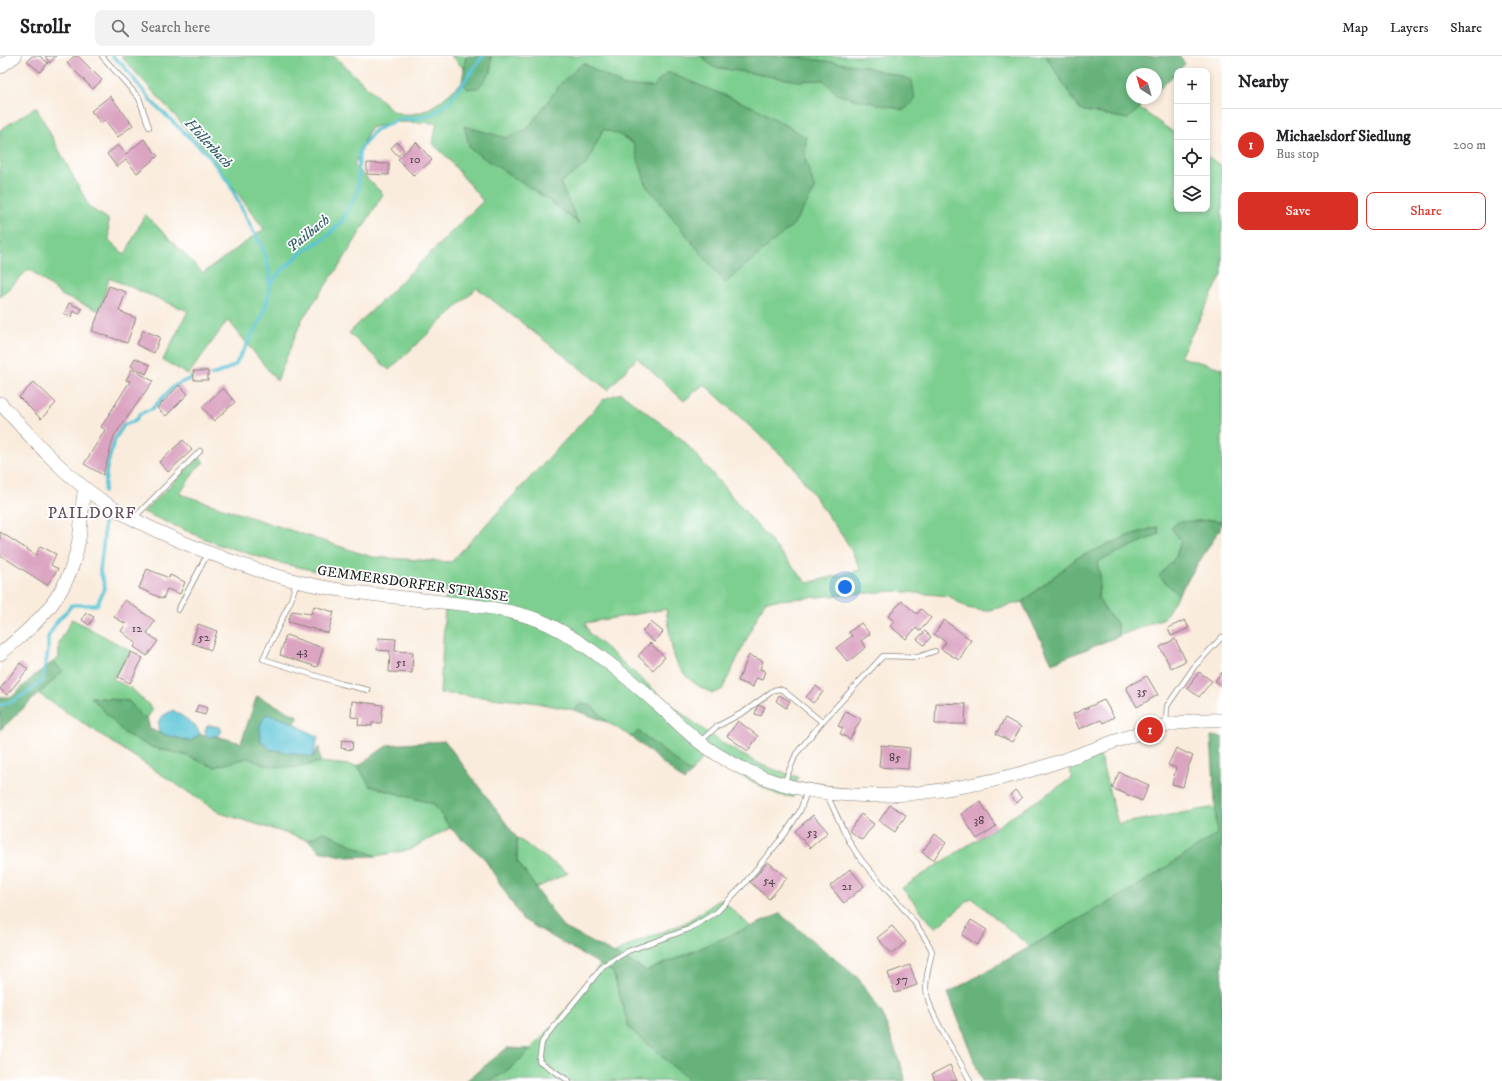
<!DOCTYPE html>
<html lang="en">
<head>
<meta charset="utf-8">
<style>
	:root { --surface:#fff; --page:#f2f2f2; --text:#202124; --muted:#757577; --line:#e0e0e0; --accent:#d93025 }
	body { margin:0; font-family:"IM FELL DW Pica",serif; background:var(--page); color:var(--text) }
	.controls { position:absolute; right:12px; top:12px; display:grid; overflow:hidden; border-radius:8px; box-shadow:0 2px 6px #0003 }
	.controls button { width:36px; height:36px; display:grid; place-items:center; padding:0; border:0; border-bottom:1px solid var(--line); background:var(--surface); color:var(--text); font:20px sans-serif }
	.compass { position:absolute; left:1126px; top:12px; width:36px; height:36px; border-radius:50%; background:var(--surface); box-shadow:0 2px 6px #0003; rotate:323deg }
	.you { position:absolute; left:845px; top:531px; width:14px; height:14px; margin:-10px; border:3px solid #fff; border-radius:50%; background:#1a73e8; box-shadow:0 0 0 6px #1a73e833 }
	.badge { display:grid; place-items:center; width:26px; height:26px; border-radius:50%; background:var(--accent); color:#fff; font-size:13px; font-weight:700 }
	.pin { position:absolute; translate:-50% -50%; border:2px solid #fff; box-shadow:0 1px 4px #0006 }
	.list { margin:0; padding:0; list-style:none }
	h2 { display:flex; justify-content:space-between; align-items:center; height:52px; margin:0; padding:0 16px; font-size:17px }
	h2 small { font-size:13px; font-weight:400; color:var(--muted) }
	.list li { display:grid; grid-template-columns:26px 1fr auto; gap:12px; align-items:center; box-sizing:border-box; height:72px; padding:0 16px; border-top:1px solid var(--line) }
	.list b { display:block; font-size:15px; white-space:nowrap }
	.list p { margin:0; font-size:13px; white-space:nowrap; color:var(--muted) }
	.list em { font-size:13px; font-style:normal; color:var(--muted) }
	.actions { display:flex; gap:8px; padding:12px 16px }
	.actions a { flex:1; padding:9px 0; border:1px solid var(--accent); border-radius:8px; text-align:center; font-size:14px; color:var(--accent) }
	.actions .main { background:var(--accent); color:#fff }
	.icon { flex:none; width:22px; height:22px; fill:none; stroke:currentColor; stroke-width:2; stroke-linecap:round; stroke-linejoin:round }
	.map { position:relative; flex:none; width:1222px; height:1025px; overflow:hidden }
	header { display:flex; align-items:center; gap:24px; box-sizing:border-box; height:56px; padding:0 20px; background:var(--surface); border-bottom:1px solid var(--line) }
	header strong { font-size:19px }
	nav { display:flex; gap:22px; margin-inline-start:auto; font-size:14px }
	.search { width:280px; height:36px; background:var(--page); display:flex; align-items:center; gap:10px; box-sizing:border-box; padding:0 14px; border-radius:8px; color:var(--muted); font-size:15px }
	main { display:flex }
	aside { flex:1; background:var(--surface) }
	.map>svg:first-child { display:block }
	.green { fill:#7dcf90; stroke:#4c7656 }
	.forest { fill:#66b27a; stroke:#41674b }
	.water { fill:#5bc5d6; stroke:#3c7079 }
	.lines { fill:none; stroke-linecap:round; stroke-linejoin:round }
	.stream { stroke:#5bc5d6; stroke-width:3.5 }
	.building { fill:#dba5c2 }
	.lane-casing { stroke:#8b847c; stroke-width:6 }
	.secondary-casing { stroke:#8b847c; stroke-width:14 }
	.lane { stroke:#fff; stroke-width:4.5 }
	.secondary { stroke:#fff; stroke-width:13 }
	.labels { text-anchor:middle; stroke-width:3.5; stroke-linejoin:round; paint-order:stroke }
	.number-label { font-size:12px; fill:#4c3e46 }
	.street-label { font-size:14px; fill:#1c1c1c; stroke:#fff }
	.water-label { font-size:15px; font-style:italic; fill:#356066; stroke:#fff }
	.quarter-label { font-size:16px; letter-spacing:1px; fill:#5f4c56; stroke:#fff }
</style>
</head>
<body>
<header>
<strong>Strollr</strong>
<div class="search"><svg class="icon" aria-label="search" viewBox="0 0 24 24"><circle cx="10" cy="10" r="6"/><path d="M15 15l6 6"/></svg>Search here</div>
<nav><a>Map</a><a>Layers</a><a>Share</a></nav>
</header>
<main>
<div class="map">
<svg width="1222" height="1025" viewBox="0 0 1222 1025">
	<rect width="100%" height="100%" fill="#fff"/>
	<filter id="ink" filterUnits="userSpaceOnUse"><feTurbulence type="fractalNoise" baseFrequency=".025" numOctaves="2"/><feDisplacementMap in="SourceGraphic" scale="8" xChannelSelector="R" yChannelSelector="G"/><feConvolveMatrix kernelMatrix="1 2 1 2 8 2 1 2 1" color-interpolation-filters="sRGB"/></filter>
	<filter id="wash" filterUnits="userSpaceOnUse"><feTurbulence type="fractalNoise" baseFrequency=".012" numOctaves="4" result="noise"/><feDisplacementMap in="SourceGraphic" scale="16" xChannelSelector="R" yChannelSelector="G"/><feGaussianBlur stdDeviation="0.9" result="paint"/><feColorMatrix in="noise" values="0 0 0 0 0 0 0 0 0 0 0 0 0 0 0 0 0 1.4 0 .05"/><feComposite in="paint" operator="in"/></filter>
	<g filter="url(#wash)">
		<rect width="100%" height="100%" fill="#faecdd"/>
		<path class="green" d="M121,0H299L303,4L306,0H334L393,55C420,67 443,44 462,26L467,33L491,16V0H1046L1080,54L1128,63L1139,52L1177,79V153H1207V100L1222,110V219L1180,301L1222,312V465L1213,464L1171,472L1181,484L1176,501L1159,520L1178,539L1164,562L1119,580L1117,567L1105,554L1098,542L1100,520L1096,506L1159,478L1157,471L1130,479L1077,502L1022,546L985,555L967,552L949,540L895,535L765,545L722,634L713,637C698,632 681,619 675,603C670,589 669,568 666,553L585,567L590,578C642,622 692,673 752,704C766,712 783,716 798,721L793,741L778,739L704,700L691,717L638,676L632,681L607,666L592,650L582,647L574,654L531,646L440,637L446,533L427,532L334,519L276,506L217,488L143,456L200,401L204,406L195,414L180,438L372,501L451,506L604,343L621,337L684,385L807,527L861,514L848,488L793,410L704,328L684,345L637,302L608,334L477,232L389,314L349,277L483,145L447,101L432,87L437,67L396,66L370,72L354,109L383,138L342,206L302,263L277,325L228,264L188,319L163,304L188,255L109,222L100,255L63,240L29,213L0,241V74L36,51L90,152L108,163L109,184L125,199L145,158L203,217L264,173L204,92Z
			M451,0H466L464,13Z
			M72,563L131,595L113,623L132,633L153,653L147,662L141,660L128,645L92,641L124,677L151,691L185,699L214,711L248,701L264,709L297,712L320,706L358,710L370,730L434,748L450,772L409,794L376,800L324,776L308,784L220,757L39,638L63,615L53,606L59,602V587Z
			M1100,700L1118,768L1216,751L1217,778L1134,832L1030,891L972,842L935,872L902,832L1072,722L1070,711Z
			M517,782L568,817L536,832L517,805Z
			M721,843L751,871L647,915L614,898L632,888L687,866Z
			M600,909L613,916L629,972L690,1025H490C536,999 567,950 600,909Z"/>
		<path class="forest" d="M466,0H491V16L478,32L467,33L462,26Z
			M701,0H787L863,10L912,24L915,44L904,54L838,39L823,24L798,25L713,11Z
			M1046,0H1180L1185,8L1156,36V18H1132V42H1150L1128,63L1080,54Z
			M583,7L624,30L653,31L667,16L758,53L806,81L805,102L815,134L793,169L725,227L646,129L633,87L618,78L603,73L587,108L560,127L579,168L547,143L470,93L464,70L506,82L528,72L562,26Z
			M1213,464L1222,465L1220,473L1178,539L1159,520L1176,501L1181,484L1171,472L1178,466Z
			M1158,471L1159,478L1097,506L1100,520L1098,542L1105,554L1117,567L1119,580L1052,607L1022,546L1077,502L1130,479Z
			M53,606L63,615L0,674V641H12L35,619Z
			M257,640L299,661L294,668L266,658L260,683L269,693L313,701L319,691L320,706C293,713 274,715 248,702L214,711L185,699L151,691L124,677L91,641L129,645L141,660L147,662L150,673L159,677L190,685L200,678L207,681L216,680L241,687Z
			M582,647L592,650L607,666L574,654Z
			M638,675L691,717L684,725L632,681Z
			M1211,680L1222,681V1025H982L948,937L1134,832L1217,778Z
			M445,685L517,782V805L563,871L647,915L780,858L858,922L882,957L904,1018L905,1025H690L629,972L613,916L522,863L484,802L450,772L434,748L370,730L358,710L388,689Z
			M324,776L376,800L347,801L319,795L308,784Z
			M507,992L532,993L504,1017L490,1025H466Z"/>
		<path class="water" d="M173,654L195,669L200,678L190,685L159,677C156,662 161,661 173,654Z
			M266,658L289,665L318,681L313,701L269,693L260,683V669Z
			M209,669L219,671L221,676L216,680L207,681L205,675L207,670Z"/>
		<g class="lines">
			<path class="stream" d="M112,0L122,8L152,46L207,98L229,127L254,177C265,192 270,211 270,229
				M211,319L221,316L235,309L259,267L266,250L270,229L280,216L301,197L326,181L342,165L358,135L359,95L374,75L400,63H414L433,58L449,46L483,0
				M104,436L107,411L115,383L124,369L135,365L140,358L153,352L174,330L191,322
				M0,649L11,646L29,636L42,625L48,596V581L56,567L72,549H97L105,531L100,515L104,481V456"/>
		</g>
		<g id="blocks">
			<path class="building" d="M32,0H40L48,7L40,16L27,5Z
				M45,0H56L50,7Z
				M74,0H78L102,24L93,33L67,7Z
				M110,40L133,69L118,81L105,64L101,67L91,55Z
				M144,83L158,100L137,117L126,104L117,111L107,98L118,89L126,98Z
				M397,86L404,94L398,100L391,92Z
				M416,86L432,104L414,120L398,103Z
				M367,107L389,108V119L367,118Z
				M109,230L126,236L119,255L136,262L127,287L92,275Z
				M69,247L82,253L79,258L73,255L71,261L64,258Z
				M143,274L160,281L154,297L137,289Z
				M135,302L150,309L146,318L131,310Z
				M132,313L153,325L114,380L103,419L84,408L105,374L101,371L130,325L126,324Z
				M193,315H208V324H194Z
				M34,326L56,347L41,363L19,341Z
				M179,329L188,338L166,360L157,352Z
				M223,332L235,346L214,365L202,351Z
				M183,384L192,394L168,416L159,406Z
				M0,476L36,499L40,490L56,498L51,509L58,513L47,529L0,499Z
				M147,513L169,522L170,519L185,526L180,538L167,533L163,543L139,532Z
				M125,544L155,565L147,577L158,585L147,600L134,591L136,587L121,575L126,568L114,561Z
				M902,545L917,558L921,553L931,562L920,575L916,572L906,583L890,570L894,565L888,560Z
				M314,550L334,556L328,577L288,566L292,555L311,558Z
				M86,557L94,561L89,569L82,564Z
				M944,564L971,584L959,604L941,593L946,586L934,578Z
				M1185,564L1189,572L1171,580L1168,572Z
				M651,566L663,576L654,586L642,575Z
				M861,567L870,578L861,585L866,591L848,606L836,592L852,580L849,576Z
				M198,568L217,575L211,594L192,587Z
				M925,575L931,581L924,589L917,583Z
				M286,579L323,592L317,611L280,599Z
				M378,582L396,583L395,595L413,596L412,617L389,616L390,595L377,594Z
				M1175,583L1186,605L1171,612L1160,591Z
				M650,587L665,601L653,614L638,600Z
				M131,596L143,602L130,627L118,621Z
				M749,599L763,605L760,613L765,615L762,624L756,622L753,631L738,625Z
				M20,607L28,613L7,639L0,633Z
				M1199,616L1212,625L1199,641L1187,632Z
				M1222,616V630L1215,625Z
				M1147,620L1158,639L1137,651L1126,631Z
				M816,630L823,636L813,647L806,641Z
				M779,639L790,645L786,652L776,645Z
				M1104,644L1114,661L1103,667L1101,664L1079,673L1073,658Z
				M352,645L383,649L381,667H372V670L358,669L359,662L351,661Z
				M936,647L966,648L965,668H935Z
				M198,649L207,652L205,659L195,656Z
				M758,649L765,651L761,660L755,658Z
				M846,655L861,663L850,683L840,678L843,672L838,670Z
				M1005,662L1021,671L1012,686L996,678Z
				M738,665L758,680L748,695L727,680Z
				M342,684L353,685L352,694L341,692Z
				M881,689L910,692L908,713L879,711Z
				M1176,692L1193,700L1188,711L1183,731L1172,728L1176,712L1168,709Z
				M1119,716L1149,729L1142,745L1112,732Z
				M1015,734L1022,742L1017,747L1010,739Z
				M980,745L996,770L977,783L961,758Z
				M890,749L906,759L895,776L879,765Z
				M861,758L874,768L862,784L849,775Z
				M813,759L828,776L810,792L795,775Z
				M935,778L946,787L933,804L922,796Z
				M768,806L787,822L769,843L750,826Z
				M850,813L864,830L844,847L830,830Z
				M971,864L987,874L977,889L962,879Z
				M892,870L906,886L892,898L877,882Z
				M910,909L917,929L895,937L888,917Z
				M950,1009L957,1025H935L932,1018Z"/>
		</g>
	</g>
	<g filter="url(#ink)">
		<use href="#blocks" fill-opacity="0" stroke="#8b847c" stroke-width="1"/>
		<g class="lines">
			<g class="lane-casing">
				<path id="lane" d="M102,0L139,42L149,71
					M134,462L200,395
					M296,527L291,544L263,603L342,628L368,634
					M178,554L208,497
					M1166,667L1167,650L1194,611L1222,581
					M701,685L716,671L744,656L774,634L779,633L784,635L822,666
					M784,727L796,698L822,666L883,600L918,601L935,595
					M827,739C838,761 847,786 863,806C886,835 915,860 932,895C930,906 926,919 926,931C927,958 958,999 970,1025
					M569,1025L539,1005L542,986L603,910L628,895L689,873L717,856L744,828L785,778L800,755L807,735"/>
			</g>
			<g class="secondary-casing">
				<path id="secondary" d="M0,11L15,0
					M0,347C29,379 57,411 91,437C121,459 153,474 187,488C241,510 296,529 355,536C384,540 413,543 442,546C478,550 514,553 548,568C590,589 627,621 662,652C675,664 688,678 702,688C747,721 798,737 853,739C921,743 1009,724 1072,701C1121,684 1169,661 1222,664
					M0,598C41,564 70,538 79,483C82,466 81,449 85,432"/>
			</g>
			<use href="#lane" class="lane"/>
			<use href="#secondary" class="secondary"/>
		</g>
	</g>
	<g class="labels">
		<g class="number-label">
			<text x="415" y="107">10</text>
			<text x="137" y="576">12</text>
			<text x="204" y="585">52</text>
			<text x="302" y="599">43</text>
			<text x="401" y="610">51</text>
			<text x="1142" y="639">35</text>
			<text x="895" y="705">85</text>
			<text x="979" y="768">38</text>
			<text x="812" y="780">53</text>
			<text x="769" y="828">54</text>
			<text x="847" y="834">21</text>
			<text x="902" y="927">57</text>
		</g>
		<g class="street-label">
			<text transform="translate(413 527) rotate(8)" y="5">GEMMERSDORFER STRASSE</text>
		</g>
		<g class="water-label">
			<text transform="translate(209 87) rotate(47)" y="5">Höllerbach</text>
			<text transform="translate(308 177) rotate(-39)" y="5">Pailbach</text>
		</g>
		<g class="quarter-label">
			<text x="92" y="462">PAILDORF</text>
		</g>
	</g>
</svg>
<div class="controls">
<button>+</button>
<button>−</button>
<button><svg class="icon" aria-label="locate" viewBox="0 0 24 24"><circle cx="12" cy="12" r="6"/><path d="M12 2v4M12 18v4M2 12h4M18 12h4"/></svg></button>
<button><svg class="icon" aria-label="layers" viewBox="0 0 24 24"><path d="M12 4l9 5-9 5-9-5zM3 14l9 5 9-5"/></svg></button>
</div>
<svg class="compass" viewBox="-18 -18 36 36"><path d="M0-13l5 13h-10z" fill="#e53935"/><path d="M0 13l5-13h-10z" fill="#757577"/></svg>
<div class="you"></div>
<div class="pin badge" style="left:1150px;top:674px">1</div>
</div>
<aside>
<h2>Nearby<small></small></h2>
<ul class="list">
<li><span class="badge">1</span><div><b>Michaelsdorf Siedlung</b><p>Bus stop</p></div><em>200 m</em></li>
</ul>
<div class="actions"><a class="main">Save</a><a>Share</a></div>
</aside>
</main>
</body>
</html>
